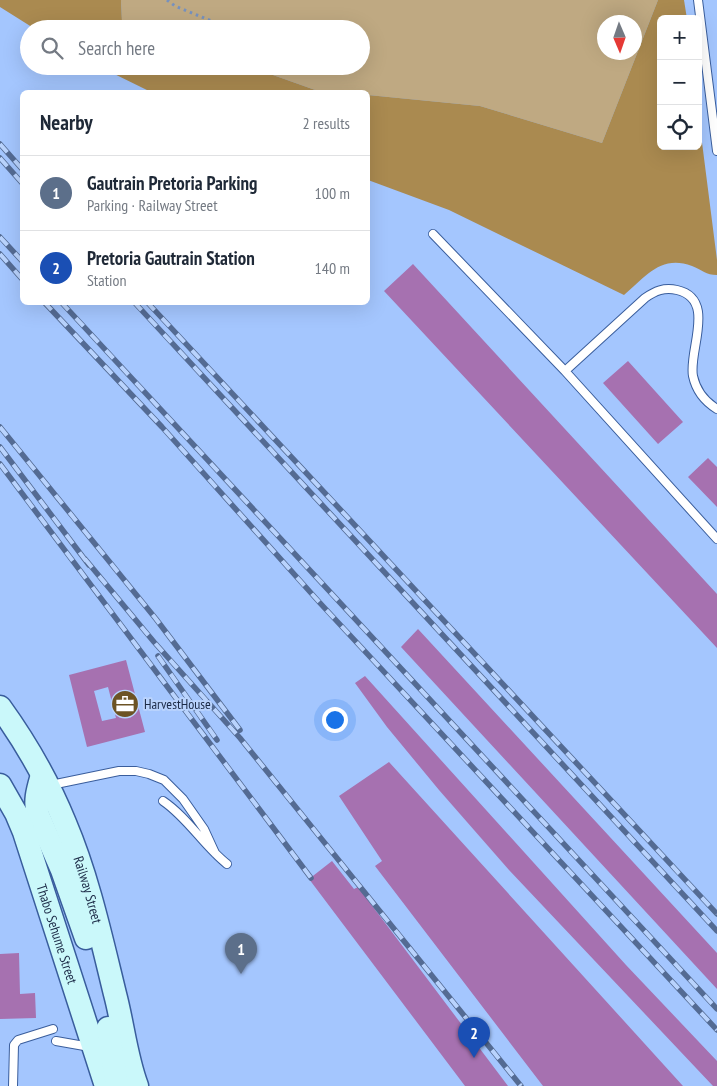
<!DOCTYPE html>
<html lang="en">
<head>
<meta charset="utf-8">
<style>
	:root { --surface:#fff; --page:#f6f6f7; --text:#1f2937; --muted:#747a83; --line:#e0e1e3; --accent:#7c3aed }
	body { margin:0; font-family:"PT Sans Narrow",sans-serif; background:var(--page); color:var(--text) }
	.controls { position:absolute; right:15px; top:15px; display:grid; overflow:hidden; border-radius:8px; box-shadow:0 5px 20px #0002 }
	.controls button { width:45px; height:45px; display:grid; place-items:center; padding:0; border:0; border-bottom:1px solid var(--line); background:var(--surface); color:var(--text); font:25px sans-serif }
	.compass { position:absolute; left:597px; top:15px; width:45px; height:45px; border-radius:50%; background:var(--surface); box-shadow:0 5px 20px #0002; rotate:178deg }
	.you { position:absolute; left:334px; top:719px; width:18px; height:18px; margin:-12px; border:4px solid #fff; border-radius:50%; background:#1a73e8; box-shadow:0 0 0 8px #1a73e833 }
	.badge { display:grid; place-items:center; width:32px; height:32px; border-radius:50%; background:var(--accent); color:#fff; font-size:16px; font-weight:700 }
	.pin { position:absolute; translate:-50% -41px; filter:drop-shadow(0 1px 2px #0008) }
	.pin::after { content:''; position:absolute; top:26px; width:18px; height:15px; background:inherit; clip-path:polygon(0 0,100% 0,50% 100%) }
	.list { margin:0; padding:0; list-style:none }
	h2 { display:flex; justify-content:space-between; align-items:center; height:65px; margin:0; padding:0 20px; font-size:21px }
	h2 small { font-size:16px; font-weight:400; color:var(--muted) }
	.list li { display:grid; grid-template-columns:32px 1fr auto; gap:15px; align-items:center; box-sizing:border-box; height:75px; padding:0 20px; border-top:1px solid var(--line) }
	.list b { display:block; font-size:19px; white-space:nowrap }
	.list p { margin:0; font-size:16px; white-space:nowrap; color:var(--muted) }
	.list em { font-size:16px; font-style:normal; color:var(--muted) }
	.icon { flex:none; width:28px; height:28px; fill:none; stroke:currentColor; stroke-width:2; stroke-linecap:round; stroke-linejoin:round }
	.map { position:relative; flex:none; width:717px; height:1086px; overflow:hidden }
	.search { position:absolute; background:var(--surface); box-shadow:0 5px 20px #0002; left:20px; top:20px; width:350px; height:55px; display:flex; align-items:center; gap:12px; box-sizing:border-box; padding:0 18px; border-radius:28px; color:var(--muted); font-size:19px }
	.panel { position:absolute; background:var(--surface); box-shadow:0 5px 20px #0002; left:20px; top:90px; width:350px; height:215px; border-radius:8px }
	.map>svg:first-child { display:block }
	.green { fill:#bfa982; fill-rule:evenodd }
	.forest { fill:#aa8a50 }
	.building { fill:#a671b0; fill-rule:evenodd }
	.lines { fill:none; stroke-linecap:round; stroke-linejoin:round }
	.lane-casing { stroke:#395d9c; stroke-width:10 }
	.secondary-casing { stroke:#395d9c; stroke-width:25 }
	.path { stroke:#7691bf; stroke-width:3; stroke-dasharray:2.5 4; stroke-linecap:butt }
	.lane { stroke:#fff; stroke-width:8 }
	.secondary { stroke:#caf8fa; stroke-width:22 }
	.rail-casing { stroke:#546b93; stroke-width:5.5 }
	.rail { stroke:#b9d3fd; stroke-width:4; stroke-dasharray:11; stroke-linecap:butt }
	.labels { text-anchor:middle; stroke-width:4; stroke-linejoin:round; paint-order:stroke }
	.poi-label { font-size:14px; fill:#1c2b47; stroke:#b9d3fd; text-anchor:start }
	.street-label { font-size:14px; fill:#1c2b47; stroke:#b9d3fd }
</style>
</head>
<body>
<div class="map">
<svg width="717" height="1086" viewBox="0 0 717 1086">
	<rect width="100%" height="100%" fill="#a4c6fe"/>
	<path class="green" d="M121,0H658L602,143L480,106L368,95V92L318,91L248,66H361V29H142L122,22ZM604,22H634V52H604Z"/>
	<path class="forest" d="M0,0H121L122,22L142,29H35L0,7Z
		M658,0H684L687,19H661V146H698V111L717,260V275C706,275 702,270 692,266C661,254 645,277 624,295L449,210L368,180V95L480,106L602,143Z
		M98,66H248L318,91L335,92H151Z"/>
	<path class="building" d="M413,264L717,594V648L384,291Z
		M628,361L683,422L658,444L603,383Z
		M708,458L717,467V507L688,477Z
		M418,629L717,953V989L401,647Z
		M126,660L145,732L87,747L69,675ZM108,687L116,718L102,721L94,691Z
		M365,676L626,965L717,1061V1086H713L509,870L439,790L387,727L355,683Z
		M389,762L683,1086H543L375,866L382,861L339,796Z
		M332,861L354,889L358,887L508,1086H465L309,879Z
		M19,953L20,994L35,993L36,1018L0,1019V954Z"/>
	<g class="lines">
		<g class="lane-casing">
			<path id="lane" d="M698,0L717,151
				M433,234L565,371L717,539
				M565,371L645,298C655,291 664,287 677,290C717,299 688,351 693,376C696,390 704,401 717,409
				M51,785L119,771H136L149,774L164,780L183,799L204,829L215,853
				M163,801C188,818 204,846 227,864
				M56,1041L90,1047
				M13,1086L14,1045L18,1040L53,1029"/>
		</g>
		<g class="secondary-casing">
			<g id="secondary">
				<path id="s1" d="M0,707C26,743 48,781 65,823C88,877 101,937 115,994C123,1024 126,1057 137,1086"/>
				<path d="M42,775C38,789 34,801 38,815L62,870L86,938"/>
				<path id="s2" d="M0,785L16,813L24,832L106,1086"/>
				<path d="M108,1028L117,1086"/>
			</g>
		</g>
		<path class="path" d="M167,0L175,6L231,29"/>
		<use href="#lane" class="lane"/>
		<use href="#secondary" class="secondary"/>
		<g class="rail-casing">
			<path id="rail" d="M0,144L22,169
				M0,158L22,183
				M0,237L22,261
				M0,254L22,279
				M44,302L162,427L320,603L717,1030
				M61,302L717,1009
				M134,302L717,931
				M147,302L717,914
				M0,427L156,619L240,730
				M0,447L89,565
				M0,464L311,878
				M85,559L154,642L240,738L521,1086
				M158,656L217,740"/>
		</g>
		<use href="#rail" class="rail"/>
	</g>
	<defs>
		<g id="office-disc" transform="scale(1.4375)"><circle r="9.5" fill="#6c5324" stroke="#b9d3fd"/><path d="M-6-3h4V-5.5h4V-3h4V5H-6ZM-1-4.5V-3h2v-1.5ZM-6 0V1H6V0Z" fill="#fff"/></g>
	</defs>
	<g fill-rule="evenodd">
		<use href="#office-disc" x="125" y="704"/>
	</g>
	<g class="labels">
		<g class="poi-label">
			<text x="144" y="709">HarvestHouse</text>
		</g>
		<g class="street-label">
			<text dy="5" stroke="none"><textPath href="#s1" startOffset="204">Railway Street</textPath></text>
			<text dy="5" stroke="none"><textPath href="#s2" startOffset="160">Thabo Sehume Street</textPath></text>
		</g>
	</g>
</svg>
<div class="controls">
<button>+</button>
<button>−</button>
<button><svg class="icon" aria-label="locate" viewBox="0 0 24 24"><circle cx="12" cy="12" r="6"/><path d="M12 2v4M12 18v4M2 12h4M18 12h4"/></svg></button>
</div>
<svg class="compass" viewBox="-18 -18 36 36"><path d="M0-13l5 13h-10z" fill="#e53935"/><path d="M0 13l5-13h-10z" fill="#747a83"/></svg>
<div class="you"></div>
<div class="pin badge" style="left:241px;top:974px;background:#5c6f8a">1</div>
<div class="pin badge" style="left:474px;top:1058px;background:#1a4fb4">2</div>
<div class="search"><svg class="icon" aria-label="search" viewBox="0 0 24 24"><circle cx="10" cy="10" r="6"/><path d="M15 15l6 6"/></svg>Search here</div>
<section class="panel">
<h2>Nearby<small>2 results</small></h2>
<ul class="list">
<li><span class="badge" style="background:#5c6f8a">1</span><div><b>Gautrain Pretoria Parking</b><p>Parking · Railway Street</p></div><em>100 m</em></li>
<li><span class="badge" style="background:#1a4fb4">2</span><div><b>Pretoria Gautrain Station</b><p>Station</p></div><em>140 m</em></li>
</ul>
</section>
</div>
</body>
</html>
